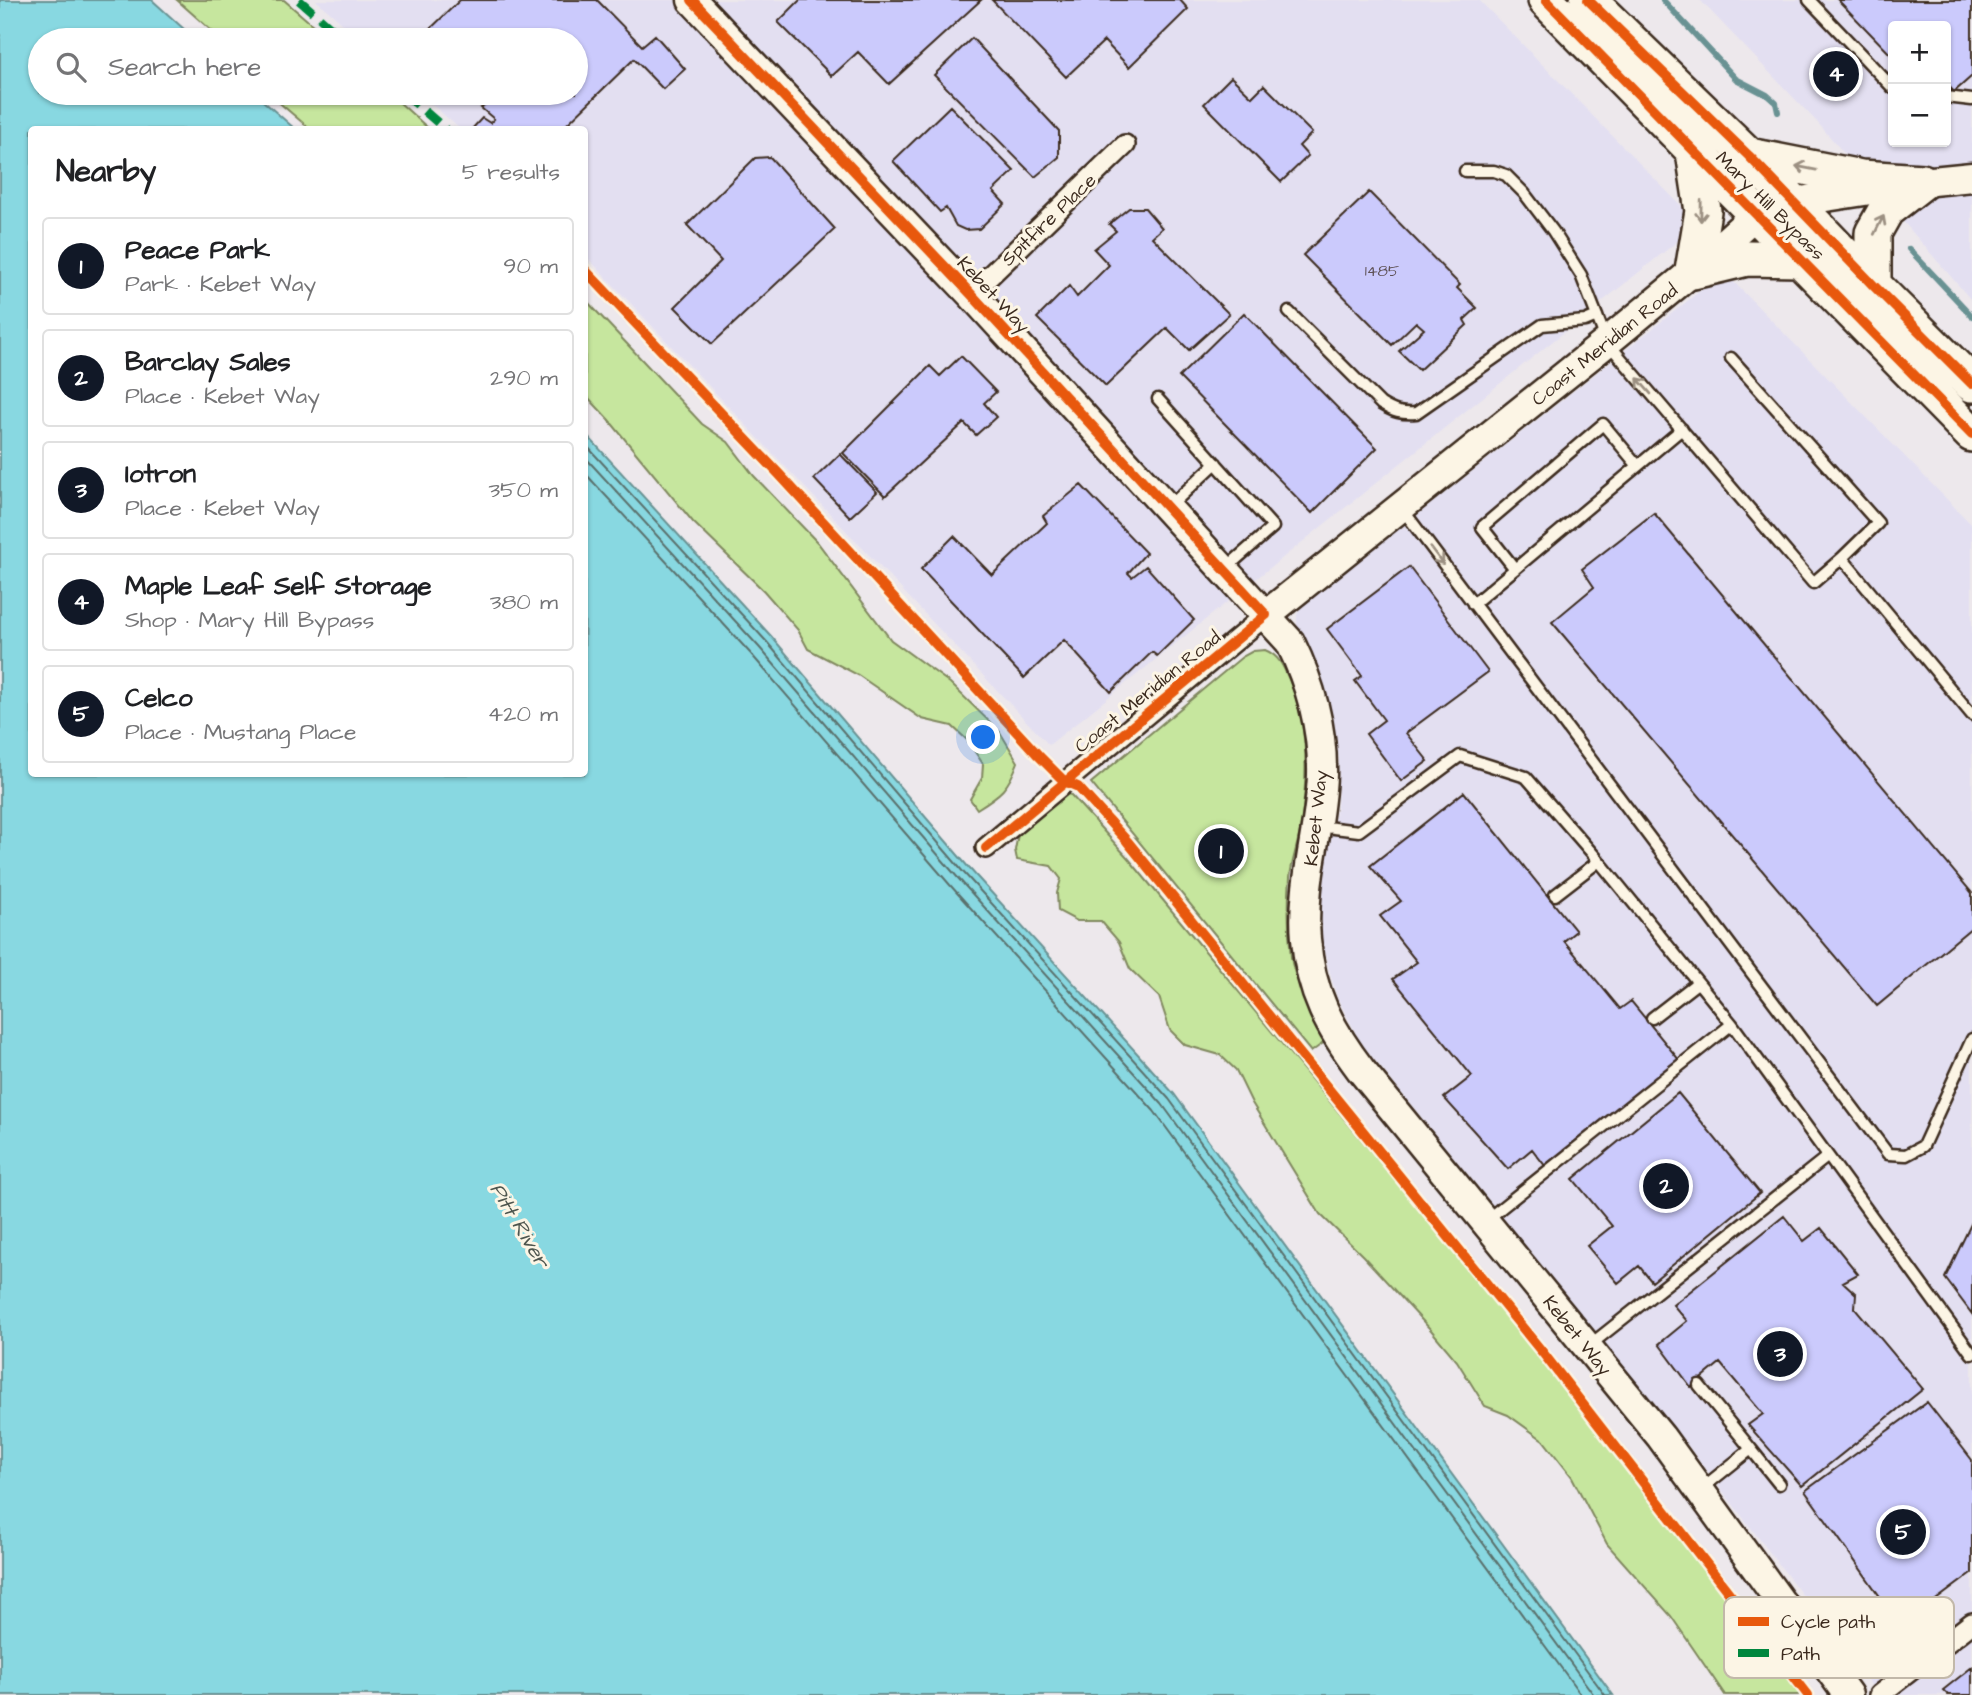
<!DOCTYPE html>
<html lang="en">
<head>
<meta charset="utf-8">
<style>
	:root { --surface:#fff; --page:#f2f2f2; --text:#202124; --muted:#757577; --line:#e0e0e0; --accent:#111827 }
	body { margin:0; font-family:"Architects Daughter",sans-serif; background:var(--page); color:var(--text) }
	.controls { position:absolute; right:21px; top:21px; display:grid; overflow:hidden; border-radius:7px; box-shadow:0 2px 5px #0004 }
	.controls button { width:63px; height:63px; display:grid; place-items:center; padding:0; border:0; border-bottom:2px solid var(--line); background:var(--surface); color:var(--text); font:35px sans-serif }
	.you { position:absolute; left:984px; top:738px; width:24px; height:24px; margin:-18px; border:5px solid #fff; border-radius:50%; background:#1a73e8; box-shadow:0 0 0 10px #1a73e833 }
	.badge { display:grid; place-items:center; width:46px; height:46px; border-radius:50%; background:var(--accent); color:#fff; font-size:23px; font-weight:700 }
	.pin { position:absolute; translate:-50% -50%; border:4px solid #fff; box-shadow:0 2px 7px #0006 }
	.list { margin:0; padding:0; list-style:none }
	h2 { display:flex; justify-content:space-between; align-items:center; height:91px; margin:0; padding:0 28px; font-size:30px }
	h2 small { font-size:23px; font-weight:400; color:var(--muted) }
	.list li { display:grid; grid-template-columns:46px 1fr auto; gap:21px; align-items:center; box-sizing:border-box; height:98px; margin:0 14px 14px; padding:0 14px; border:2px solid var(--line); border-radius:7px }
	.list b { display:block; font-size:26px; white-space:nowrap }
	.list p { margin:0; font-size:23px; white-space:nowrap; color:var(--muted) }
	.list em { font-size:23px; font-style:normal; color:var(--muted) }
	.icon { flex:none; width:38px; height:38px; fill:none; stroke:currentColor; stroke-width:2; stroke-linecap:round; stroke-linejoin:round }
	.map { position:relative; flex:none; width:1972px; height:1695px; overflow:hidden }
	.search { position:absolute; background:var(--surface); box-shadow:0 2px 5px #0004; left:28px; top:28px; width:560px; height:77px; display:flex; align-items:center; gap:18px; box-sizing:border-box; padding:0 24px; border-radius:38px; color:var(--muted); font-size:26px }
	.panel { position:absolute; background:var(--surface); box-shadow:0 2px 5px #0004; left:28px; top:126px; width:560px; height:651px; border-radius:7px }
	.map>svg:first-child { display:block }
	.built { fill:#e3dff1; fill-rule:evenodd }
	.green { fill:#c6e69e; stroke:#80885e; stroke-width:2 }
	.water { fill:#88d8e1; stroke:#699293; stroke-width:2 }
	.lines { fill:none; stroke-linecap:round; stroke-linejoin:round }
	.shore { stroke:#5a706c; stroke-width:2 }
	.stream { stroke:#699293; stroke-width:6 }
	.building { fill:#cbcafc; stroke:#3b2a1e; stroke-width:2 }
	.lane-casing { stroke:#3b2a1e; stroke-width:15 }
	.street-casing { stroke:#3b2a1e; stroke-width:24 }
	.secondary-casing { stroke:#3b2a1e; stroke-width:33 }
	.highway-casing { stroke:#3b2a1e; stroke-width:40 }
	.lane { stroke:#fcf5e5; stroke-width:10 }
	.street { stroke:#fcf5e5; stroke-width:19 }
	.secondary { stroke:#fcf5e5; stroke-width:28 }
	.highway { stroke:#fcf5e5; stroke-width:35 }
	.quiet { stroke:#00873e; stroke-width:9; stroke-dasharray:18 9; stroke-linecap:butt }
	.cycleway-casing { stroke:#fcf5e5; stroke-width:15 }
	.cycleway { stroke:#e8590c; stroke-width:10 }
	.oneway { stroke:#9c9082 }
	.labels { text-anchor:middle; stroke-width:6; stroke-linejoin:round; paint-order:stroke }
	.number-label { font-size:16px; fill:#5f5256 }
	.street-label { font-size:19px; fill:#3b2a1e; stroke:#fcf5e5 }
	.water-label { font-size:21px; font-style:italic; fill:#4e564f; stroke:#fcf5e5 }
	.key { fill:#fcf5e5; stroke:#c2b8a9; stroke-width:2 }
	.key-label { font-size:19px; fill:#3b2a1e }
</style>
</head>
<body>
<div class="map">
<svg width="1972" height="1695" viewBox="0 0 1972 1695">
	<rect width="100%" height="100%" fill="#ede8ec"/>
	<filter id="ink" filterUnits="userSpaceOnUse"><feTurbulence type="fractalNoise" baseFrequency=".0143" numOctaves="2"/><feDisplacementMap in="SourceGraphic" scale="14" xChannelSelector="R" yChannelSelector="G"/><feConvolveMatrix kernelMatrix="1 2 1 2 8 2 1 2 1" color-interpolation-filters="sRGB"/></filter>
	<g filter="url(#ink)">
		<path class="built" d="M316,0H1479L1699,224L1049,745L585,255L584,130L460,129L419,93H576V40H361Z
			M1700,0H1972V301L1817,122ZM1893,26H1946V142H1893Z
			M1724,272L1972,525V1695H1879L1682,1438L1361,1043L1337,997L1323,948L1320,912L1322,880L1337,807L1339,759L1334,723L1326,690L1314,657L1297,626V615L1301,607Z"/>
		<path class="green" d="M177,0H284L330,40H222Z
			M268,93H389L429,129H310Z
			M584,298L702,424L728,442L754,476L818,543L891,640L950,683L1000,732L1018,762C1008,789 1001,794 977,809L970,799L982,778L983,764L967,740L952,726L922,719L858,675L808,649L798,630L764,591L693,522L609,420L585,394Z
			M1265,650C1280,656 1284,668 1290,682C1309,726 1308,777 1301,824C1299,842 1292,859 1290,877C1288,902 1288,931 1291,957C1294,981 1315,1019 1326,1041L1311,1052L1091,783L1242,657L1253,651Z
			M1064,793L1071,795L1128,858L1485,1289L1607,1441L1803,1695H1725L1671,1616L1607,1544L1572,1477L1543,1440L1508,1415L1485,1406L1457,1361L1431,1330L1363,1256L1320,1214L1252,1103L1236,1070L1220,1055L1185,1045L1170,1030L1159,997L1130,969L1119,942L1101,921H1077L1058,911L1057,893L1061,879L1051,866L1017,860L1015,850L1019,829Z"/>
		<path class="water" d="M0,0H152L196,40H40V93H254L295,129L32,130V774H584L585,433L771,636L969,868L1174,1094L1613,1695H0Z"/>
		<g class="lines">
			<path class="shore" d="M584,443L766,641L964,873L1169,1099L1605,1695
				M584,456L759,647L958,878L1162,1104L1594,1695
				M584,472L751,654L950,885L1154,1111L1581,1695"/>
			<path class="stream" d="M1663,0L1736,79L1767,95L1776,103L1778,112
				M1909,249L1972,316"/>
		</g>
		<path class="building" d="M460,0H597L642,46L655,35L685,69L663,89L634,59L561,130H471L482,118L490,123L494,119L481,108L486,105L475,93H576V40H427L423,36Z
			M800,0H981L889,84L858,52L832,76L778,22Z
			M992,0H1180L1188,9L1129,67L1104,41L1066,77Z
			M1838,0H1972V76L1954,92L1946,83V26H1893V57Z
			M972,38L1059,131V157L1035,177L934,75Z
			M1231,77L1252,97L1264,85L1312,133L1299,146L1308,156L1281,182L1204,104Z
			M950,106L1014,171L993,191L1005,204L979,229L965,230L956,226L946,208L940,212L893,161Z
			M770,157L835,229L712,344L675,307L721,261L687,225L755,158Z
			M1369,192L1460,285L1457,288L1477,308L1464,320L1467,325L1419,370L1399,351L1424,329L1416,322L1392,345L1303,255Z
			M1129,208H1145L1162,228L1152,237L1229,314L1189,350L1167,328L1106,386L1037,318L1069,286L1077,297L1109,265L1094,249L1116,231L1109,224Z
			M1244,313L1377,448L1312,513L1179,377Z
			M961,356L996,392L984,403L996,417L976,435L964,423L885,496L843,453L930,366L940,376Z
			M840,454L877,492L850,517L814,479Z
			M1081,485L1146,553L1128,573L1132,577L1146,566L1194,620L1157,656L1152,652L1111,692L1064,640L1024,678L921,569L954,536L992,575L1047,523L1043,516Z
			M1654,513L1972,893V927L1877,1006L1552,622L1594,587L1582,569Z
			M1409,567L1488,672L1406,733L1428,761L1401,781L1366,734L1384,720L1355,681L1362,676L1327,629Z
			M1464,792L1576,931L1564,941L1620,1009L1631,1001L1680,1061L1546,1167L1532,1149L1508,1169L1444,1098L1472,1076L1393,979L1417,962L1380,916L1401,901L1370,866Z
			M1678,1093L1760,1193L1652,1282L1639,1266L1618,1283L1587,1246L1612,1226L1573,1179Z
			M1784,1216L1804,1241L1821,1228L1858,1274L1843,1282L1856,1294L1855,1308L1923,1389L1802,1486L1748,1425L1763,1414L1720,1363L1691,1387L1659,1344L1687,1321L1673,1305Z
			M1972,1222V1314L1945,1278Z
			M1927,1402L1972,1460V1573L1901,1626L1805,1491Z
			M1972,1667V1695H1948L1943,1690Z"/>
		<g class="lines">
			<g class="lane-casing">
				<path id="lane" d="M1809,0L1893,88
					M1946,97L1972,100
					M1465,171H1494L1506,175L1524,193L1553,231L1581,275L1607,342L1813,583L1842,558L1972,715
					M1289,312L1381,404C1394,412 1401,414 1416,413L1542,325L1585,321L1597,316
					M1731,358L1878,523L1842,558
					M1158,399L1273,527L1226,568
					M1170,506L1216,463
					M1403,510L1888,1154L1906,1155L1923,1146L1972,1039
					M1515,569L1482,527L1603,424L1638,466
					M1473,604L1682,429
					M1318,826L1359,831L1460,756L1526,777L1599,861L1732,1024L1485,1221
					M1555,895L1599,861
					M1652,1018L1697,983
					M1732,1024L1972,1354
					M1590,1345L1828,1156
					M1699,1385L1751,1449L1700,1490
					M1751,1449L1779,1484"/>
			</g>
			<g class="street-casing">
				<path id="street" d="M971,294L1125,145
					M986,848L1266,615
					M1879,1695L1972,1623"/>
			</g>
			<g class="secondary-casing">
				<path id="secondary" d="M692,0L971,294L1290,642C1310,683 1323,729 1322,775C1320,830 1301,884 1306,939C1310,992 1330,1029 1361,1070L1661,1437L1848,1695
					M1266,615L1607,342L1693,271L1757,213L1794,202L1922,182L1972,177"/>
			</g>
			<g class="highway-casing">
				<path id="highway" d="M1546,0L1972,434
					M1588,0L1749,156L1873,285L1972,384
					M1694,152L1703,211L1693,271L1747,258L1800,259
					M1749,156L1861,178L1922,182
					M1873,285V233L1886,210L1922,182"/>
			</g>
			<use href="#lane" class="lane"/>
			<use href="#street" class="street"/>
			<use href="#secondary" class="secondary"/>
			<use href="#highway" class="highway"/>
			<path class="quiet" d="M299,0L345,40
				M404,93L446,130"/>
			<g class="cycleway-casing">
				<path id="cycleway" d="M692,0L971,294L1266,615L986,848
					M1546,0L1972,434
					M1588,0L1749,156L1873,285L1972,384
					M584,269L779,474L1038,755L1064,781L1078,787L1127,841L1543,1353L1808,1695"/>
			</g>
			<use href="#cycleway" class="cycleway"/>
		</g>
		<defs><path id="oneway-shaft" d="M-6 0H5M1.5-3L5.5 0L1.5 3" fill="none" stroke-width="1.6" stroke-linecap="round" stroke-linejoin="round" transform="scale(1.75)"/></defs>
		<g class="oneway">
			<use href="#oneway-shaft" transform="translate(1806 168) rotate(-169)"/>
			<use href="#oneway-shaft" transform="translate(1701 211) rotate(91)"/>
			<use href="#oneway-shaft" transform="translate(1879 225) rotate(-63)"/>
			<use href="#oneway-shaft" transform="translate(1644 386) rotate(-131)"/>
			<use href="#oneway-shaft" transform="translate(1437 556) rotate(53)"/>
		</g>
	</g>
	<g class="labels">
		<g class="number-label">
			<text x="1382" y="276">1485</text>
		</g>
		<g class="street-label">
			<text transform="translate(1771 205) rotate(45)" y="7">Mary Hill Bypass</text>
			<text transform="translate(1048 219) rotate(-44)" y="7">Spitfire Place</text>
			<text transform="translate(994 294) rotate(47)" y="7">Kebet Way</text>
			<text transform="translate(1604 344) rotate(-39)" y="7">Coast Meridian Road</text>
			<text transform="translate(1147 691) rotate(-39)" y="7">Coast Meridian Road</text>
			<text transform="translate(1315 818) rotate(-84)" y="7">Kebet Way</text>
			<text transform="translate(1578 1335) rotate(51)" y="7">Kebet Way</text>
		</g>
		<g class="water-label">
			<text transform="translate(520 1225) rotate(59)" y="7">Pitt River</text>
		</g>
	</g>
	<rect x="1724" y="1597" width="230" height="81" rx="10" class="key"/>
	<rect x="1738" y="1617" width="31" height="9" fill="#e8590c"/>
	<rect x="1738" y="1649" width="31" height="8" fill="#00873e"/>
	<g class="key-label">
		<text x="1781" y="1628">Cycle path</text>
		<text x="1781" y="1660">Path</text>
	</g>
</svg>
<div class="controls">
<button>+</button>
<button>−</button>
</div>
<div class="you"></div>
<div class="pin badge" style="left:1221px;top:851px">1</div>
<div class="pin badge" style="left:1666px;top:1186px">2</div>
<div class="pin badge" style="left:1780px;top:1354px">3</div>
<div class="pin badge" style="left:1836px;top:74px">4</div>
<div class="pin badge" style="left:1903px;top:1532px">5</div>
<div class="search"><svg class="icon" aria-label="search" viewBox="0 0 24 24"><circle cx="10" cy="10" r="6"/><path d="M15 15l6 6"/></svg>Search here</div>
<section class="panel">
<h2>Nearby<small>5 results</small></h2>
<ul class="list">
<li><span class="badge">1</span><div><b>Peace Park</b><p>Park · Kebet Way</p></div><em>90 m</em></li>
<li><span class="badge">2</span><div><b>Barclay Sales</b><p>Place · Kebet Way</p></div><em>290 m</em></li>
<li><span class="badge">3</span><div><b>Iotron</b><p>Place · Kebet Way</p></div><em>350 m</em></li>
<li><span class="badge">4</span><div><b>Maple Leaf Self Storage</b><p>Shop · Mary Hill Bypass</p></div><em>380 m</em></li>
<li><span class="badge">5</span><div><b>Celco</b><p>Place · Mustang Place</p></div><em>420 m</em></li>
</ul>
</section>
</div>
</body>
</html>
